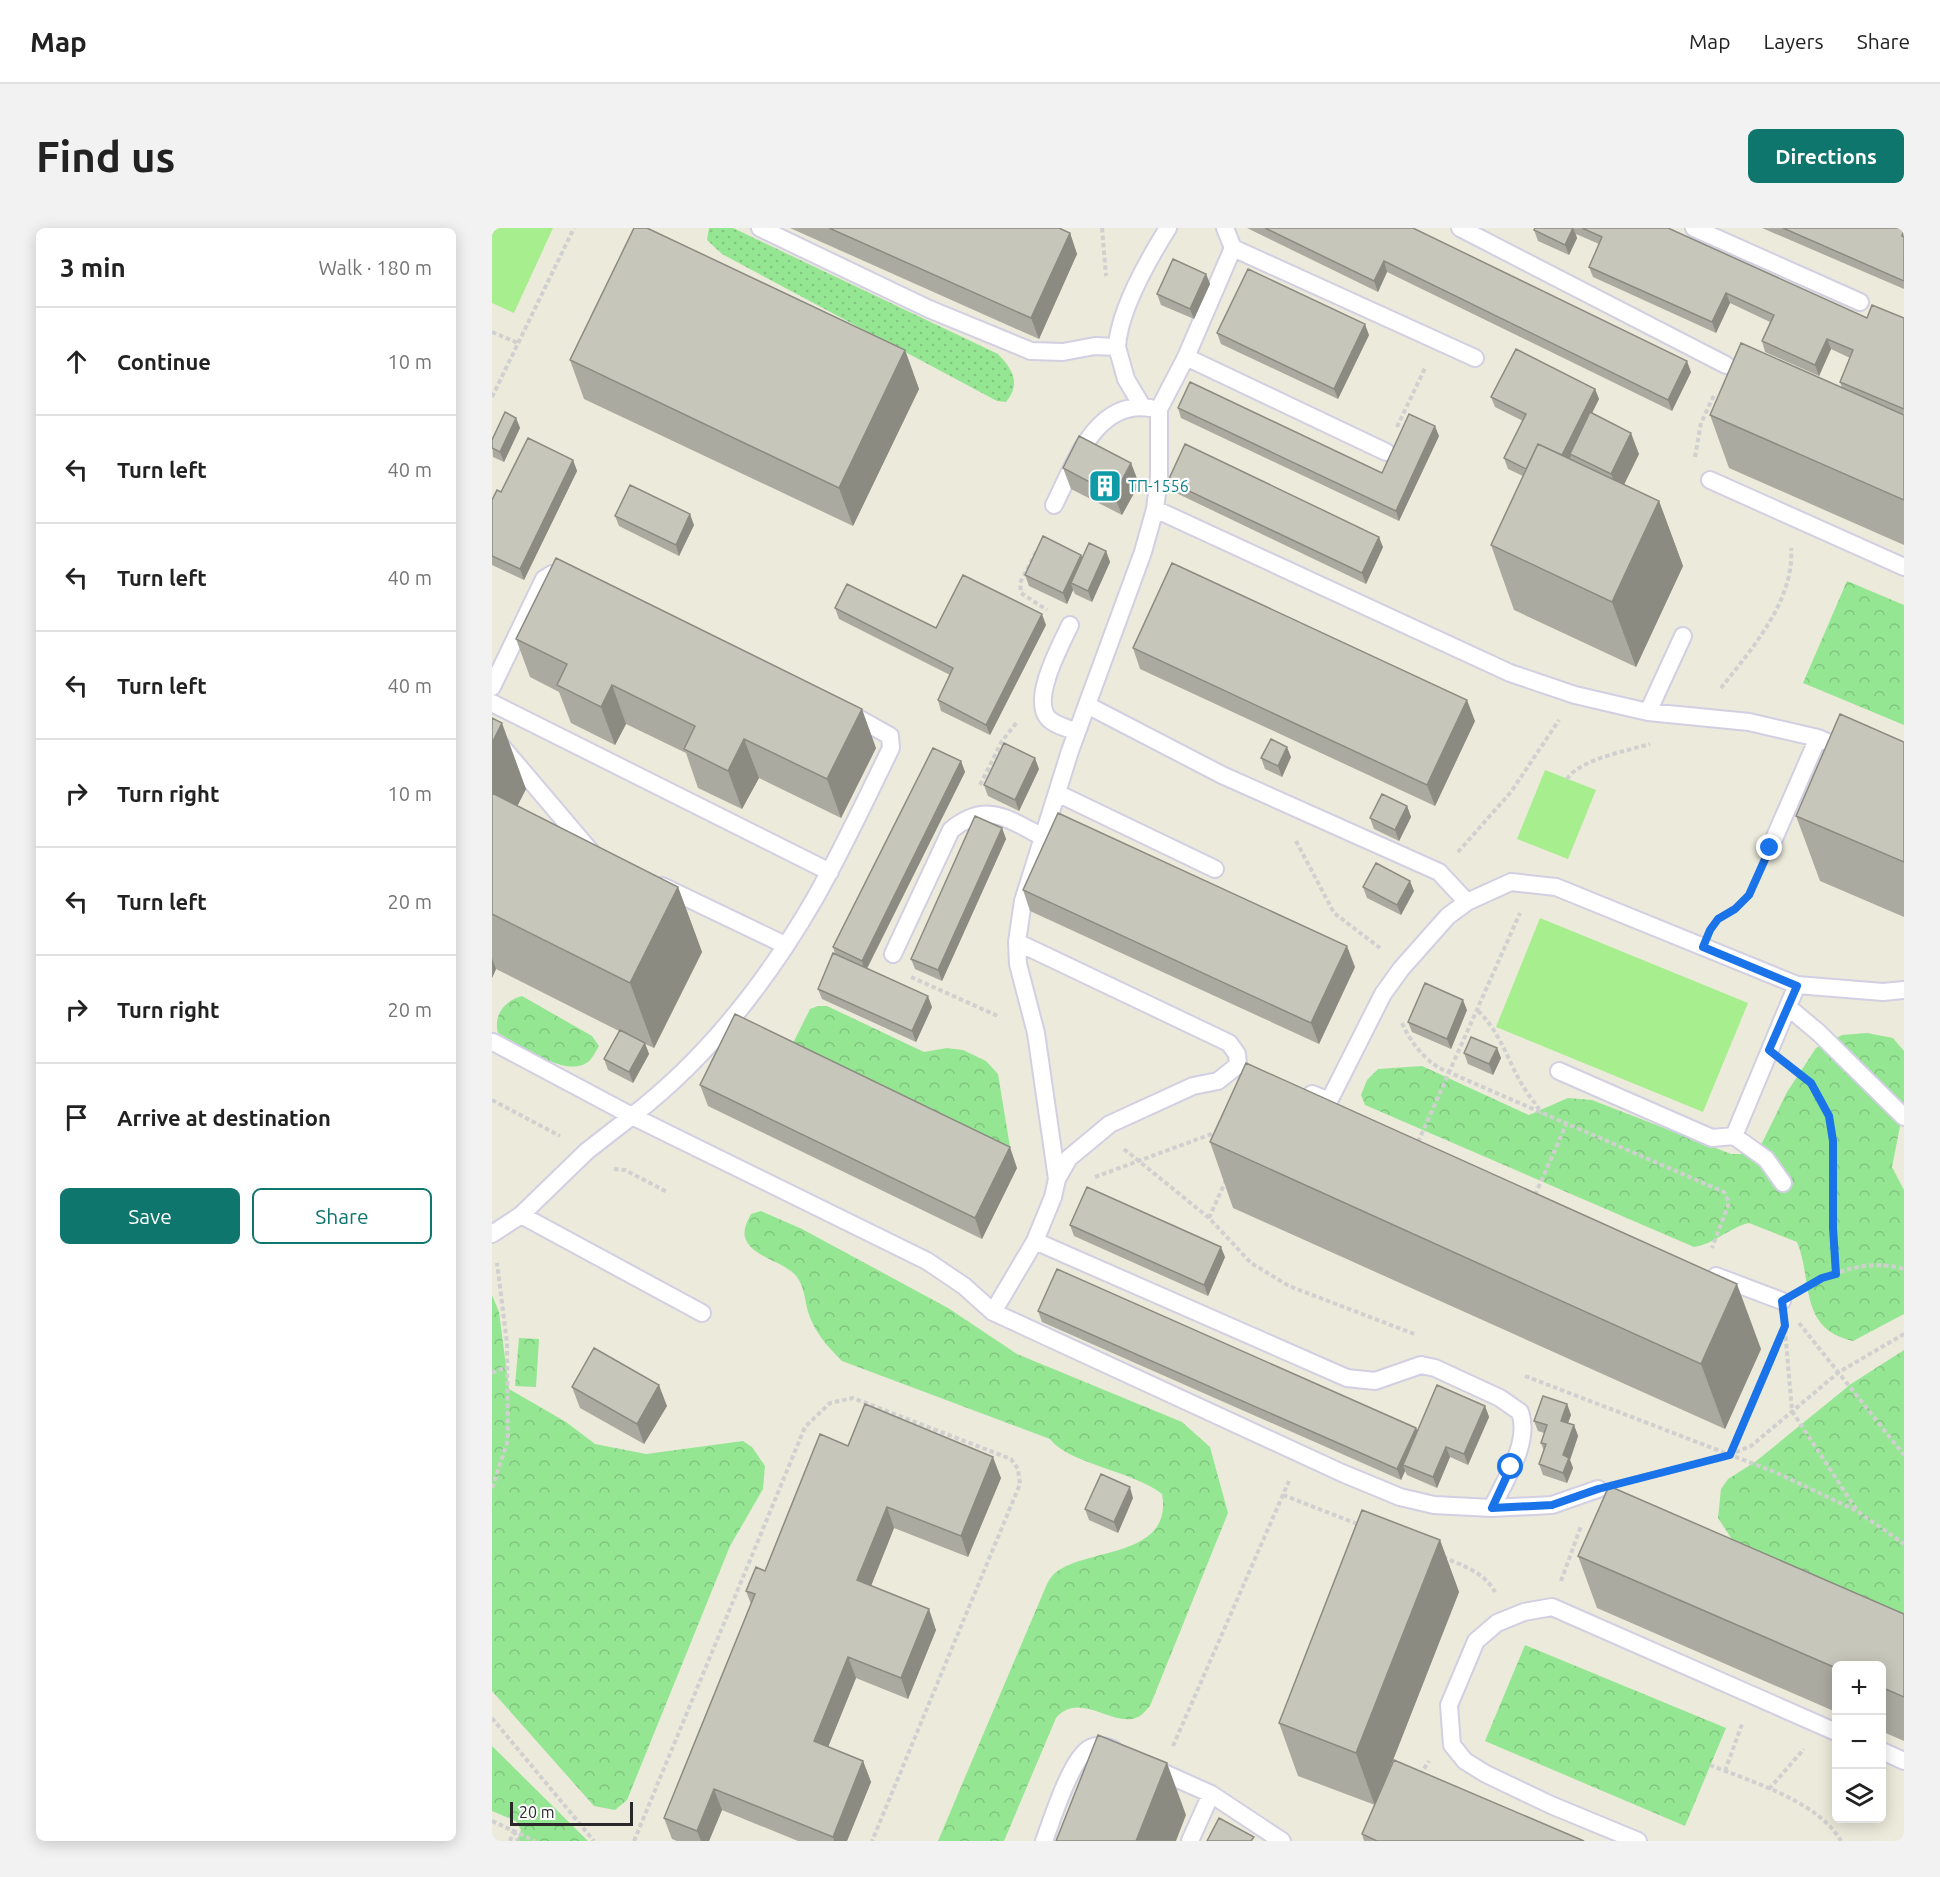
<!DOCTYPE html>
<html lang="en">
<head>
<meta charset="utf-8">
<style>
	:root { --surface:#fff; --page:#f2f2f2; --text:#222; --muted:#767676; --line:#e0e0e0; --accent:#0f766e }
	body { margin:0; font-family:Ubuntu,sans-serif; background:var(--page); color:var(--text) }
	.controls { position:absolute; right:18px; bottom:18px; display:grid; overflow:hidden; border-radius:9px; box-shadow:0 3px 15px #0003 }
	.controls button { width:54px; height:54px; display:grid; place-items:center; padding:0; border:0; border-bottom:2px solid var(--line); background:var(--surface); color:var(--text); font:30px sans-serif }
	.scale { position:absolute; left:18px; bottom:15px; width:123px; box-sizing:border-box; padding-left:6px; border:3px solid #292929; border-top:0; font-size:16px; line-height:21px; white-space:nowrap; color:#292929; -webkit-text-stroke:4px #fff; paint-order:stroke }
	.stop { position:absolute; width:18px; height:18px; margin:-14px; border:4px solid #1a73e8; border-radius:50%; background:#fff }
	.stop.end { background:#1a73e8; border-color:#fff; box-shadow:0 2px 6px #0008 }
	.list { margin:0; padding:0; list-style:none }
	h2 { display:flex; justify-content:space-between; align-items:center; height:78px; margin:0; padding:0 24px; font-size:26px }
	h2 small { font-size:20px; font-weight:400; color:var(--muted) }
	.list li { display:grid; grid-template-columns:39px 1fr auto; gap:18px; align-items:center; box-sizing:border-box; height:108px; padding:0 24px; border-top:2px solid var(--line) }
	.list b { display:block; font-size:22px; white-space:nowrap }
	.list em { font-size:20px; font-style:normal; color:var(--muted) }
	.actions { display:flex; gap:12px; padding:18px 24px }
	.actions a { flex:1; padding:14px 0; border:2px solid var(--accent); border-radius:9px; text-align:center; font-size:21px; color:var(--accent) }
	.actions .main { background:var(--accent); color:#fff }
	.icon { flex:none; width:33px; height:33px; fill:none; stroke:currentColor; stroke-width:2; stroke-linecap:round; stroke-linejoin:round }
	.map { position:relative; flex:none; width:1412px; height:1613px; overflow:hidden; border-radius:9px }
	header { display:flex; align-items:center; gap:36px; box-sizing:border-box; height:84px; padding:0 30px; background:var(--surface); border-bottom:2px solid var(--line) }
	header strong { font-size:28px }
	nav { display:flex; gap:33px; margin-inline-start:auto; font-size:21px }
	.intro { display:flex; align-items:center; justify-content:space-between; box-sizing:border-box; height:144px; padding:0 36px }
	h1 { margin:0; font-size:42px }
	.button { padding:15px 27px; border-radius:9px; background:var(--accent); color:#fff; font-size:21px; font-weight:700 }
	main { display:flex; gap:36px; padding:0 36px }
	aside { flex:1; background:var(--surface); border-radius:9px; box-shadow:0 3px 15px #0003 }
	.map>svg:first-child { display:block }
	.grass { fill:url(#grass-dots) }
	.forest { fill:url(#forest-crowns) }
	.pitch { fill:#a7ee8e }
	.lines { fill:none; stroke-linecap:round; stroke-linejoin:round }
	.lane-casing { stroke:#d2cfe3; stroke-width:20 }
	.path { stroke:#d0d0d0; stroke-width:4; stroke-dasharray:4.5 3; stroke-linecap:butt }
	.lane { stroke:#fff; stroke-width:16 }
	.wall { fill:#abaaa0 }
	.shaded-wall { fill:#8b8b82 }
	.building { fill:#c7c6ba; stroke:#8b8b82; stroke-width:1.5 }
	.route { stroke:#1a73e8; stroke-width:8 }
	.labels { text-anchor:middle; stroke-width:4.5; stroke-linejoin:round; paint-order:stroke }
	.culture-label { font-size:16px; fill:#0d838f; stroke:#fff; text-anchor:start }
</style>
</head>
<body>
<header>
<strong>Map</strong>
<nav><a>Map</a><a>Layers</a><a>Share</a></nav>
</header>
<div class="intro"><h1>Find us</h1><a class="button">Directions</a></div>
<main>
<aside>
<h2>3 min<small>Walk · 180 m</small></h2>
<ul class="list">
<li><svg class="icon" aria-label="ahead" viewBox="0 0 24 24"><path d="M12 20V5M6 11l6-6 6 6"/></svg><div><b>Continue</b></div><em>10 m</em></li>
<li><svg class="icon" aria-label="left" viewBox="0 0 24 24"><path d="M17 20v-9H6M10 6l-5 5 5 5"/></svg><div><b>Turn left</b></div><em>40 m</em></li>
<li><svg class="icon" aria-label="left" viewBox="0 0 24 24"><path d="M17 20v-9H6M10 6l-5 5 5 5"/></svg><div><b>Turn left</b></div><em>40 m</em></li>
<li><svg class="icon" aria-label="left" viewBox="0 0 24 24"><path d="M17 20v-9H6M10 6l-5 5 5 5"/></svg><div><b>Turn left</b></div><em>40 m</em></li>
<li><svg class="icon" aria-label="right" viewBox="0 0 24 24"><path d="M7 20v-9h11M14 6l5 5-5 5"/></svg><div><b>Turn right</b></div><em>10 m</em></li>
<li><svg class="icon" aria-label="left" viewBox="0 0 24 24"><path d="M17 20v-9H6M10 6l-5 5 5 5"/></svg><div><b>Turn left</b></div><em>20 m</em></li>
<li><svg class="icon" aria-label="right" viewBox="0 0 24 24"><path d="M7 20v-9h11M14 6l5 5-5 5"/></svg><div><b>Turn right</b></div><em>20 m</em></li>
<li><svg class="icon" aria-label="arrive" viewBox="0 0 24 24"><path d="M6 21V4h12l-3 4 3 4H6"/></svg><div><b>Arrive at destination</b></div></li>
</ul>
<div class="actions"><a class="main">Save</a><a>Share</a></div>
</aside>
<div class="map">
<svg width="1412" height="1613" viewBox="0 0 1412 1613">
	<defs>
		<pattern id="grass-dots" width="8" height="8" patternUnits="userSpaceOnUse" patternTransform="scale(1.5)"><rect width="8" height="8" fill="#95e693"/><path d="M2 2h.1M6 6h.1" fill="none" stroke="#80c57f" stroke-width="1.8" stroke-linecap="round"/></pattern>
		<pattern id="forest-crowns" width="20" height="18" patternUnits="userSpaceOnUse" patternTransform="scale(1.5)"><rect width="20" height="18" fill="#95e693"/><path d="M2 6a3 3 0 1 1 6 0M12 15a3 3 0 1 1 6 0" fill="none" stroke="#80c57f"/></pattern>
	</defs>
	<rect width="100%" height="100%" fill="#eceada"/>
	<path class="grass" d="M217,0H241L506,126C521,142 529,155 514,174L505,173L230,26L215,12Z"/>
	<path class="forest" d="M1355,353L1412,377V497L1311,455Z
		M30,768L100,808L107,818C104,823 100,831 96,834C74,851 27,816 6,805C1,788 13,772 30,768Z
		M326,778H335L432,824L455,820L471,822L494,833L506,846L518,919L301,815L318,781Z
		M1375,805L1401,810L1412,823V878L1400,939L1412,962V1086L1361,1113C1306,1101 1321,1052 1305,1014L1257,995C1236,1000 1223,1016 1202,1019L873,877L869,867L875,852L886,841L930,838L1037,887L1076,870L1100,872L1239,926H1261L1269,917L1295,864L1324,820L1350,807Z
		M269,983L310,1001L456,1080L525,1126L690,1194L718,1219L736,1285L658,1478C655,1481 651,1486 648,1488C623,1503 589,1461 564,1490L512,1613H446L552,1363C554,1358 557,1351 561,1347C589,1319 682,1332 670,1266C641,1243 577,1236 558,1211L350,1133C335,1118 323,1105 316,1084C313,1073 312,1058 305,1049C292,1033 262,1030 254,1012C250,1003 255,994 259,986Z
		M0,1067L7,1084L17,1161L74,1194L103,1216L154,1226L251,1213L260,1219L273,1238L271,1261L238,1318L135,1572L123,1582L102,1578L0,1463Z
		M27,1110L47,1111L44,1159L23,1158Z
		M1412,1122V1395L1245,1319L1226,1290L1229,1261L1236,1251L1263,1234L1359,1156Z
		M1033,1417L1234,1500L1193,1598L993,1513Z
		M0,1518L96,1613H25L29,1602L24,1593L0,1583Z"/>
	<path class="pitch" d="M0,0H61L22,85L0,75Z
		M1053,542L1104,562L1076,631L1025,611Z
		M1048,690L1256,775L1211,884L1004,799Z"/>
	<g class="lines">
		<g class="lane-casing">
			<path id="lane" d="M268,0L437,81L539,123L571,124L603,118L625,119L634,151L650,178
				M733,0L741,20L694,129L667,181V249L663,281L651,324L578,523L531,673L525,714L737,815L745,826L746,837
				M968,0L1234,137
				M1202,0L1368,74
				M741,20L983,130
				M625,119C627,82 656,32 676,0
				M694,129L894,224
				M1218,252L1412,339
				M562,277C582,238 603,171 658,180
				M663,281L1018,445L1083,467L1156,484L1257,494L1326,510L1356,523
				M578,397C569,417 539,470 556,490C562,497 576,500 585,504
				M0,459L52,351L60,346L73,345
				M0,475L338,644
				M595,477L730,547L947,644L975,674
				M1156,484L1191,408
				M0,507L100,625
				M567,566L723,641
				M1278,620L1326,510
				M170,658L293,717
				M525,714L526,736L544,805L565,951
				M401,726L459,602C495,572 517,592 553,610
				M1296,779L1327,805L1412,889
				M1,814L140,888C214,831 275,753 322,672C350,623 374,571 399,520L398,508L357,485
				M1067,843L1220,910L1242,908L1305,757
				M820,866L837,873L891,766L909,741L956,688L975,674L1019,654L1064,659L1305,757L1391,764L1412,762
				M1242,908L1274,931L1291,955
				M29,987L210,1085
				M0,1006L29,987L95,923L140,888L435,1033L472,1058L501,1084L850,1245L908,1269L942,1277L1000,1280L1060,1277L1106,1261
				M543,1013L855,1150L883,1153L929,1137L943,1140L1008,1170L1028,1184C1039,1215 1012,1253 1000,1280
				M1224,1048L1290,1073
				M501,1084L543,1013L561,969L565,951L577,930L618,896L701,858L726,853L746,837
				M1390,1523L1412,1533
				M661,1540L719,1566L698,1613
				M719,1566L790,1613
				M552,1613C560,1592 579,1530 598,1520C606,1516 613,1518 621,1521
				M1146,1613L1059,1577L994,1546L973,1533L960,1517L957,1477L984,1413L1005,1395L1032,1384L1060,1379L1344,1504"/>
		</g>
		<path class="path" d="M610,0L614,48
			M0,104L26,115
			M0,169L82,0
			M905,199L933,140
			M1203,229L1209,195L1223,165
			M544,324L528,355L529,365L555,382
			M1229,460C1259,422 1303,372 1299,320
			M1075,551C1088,531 1135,523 1158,516
			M488,557L510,513L525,494
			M804,613L842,685L888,720
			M966,624L1019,564L1067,492
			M1225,693C1246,676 1255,671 1267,646
			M419,749L508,789
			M986,783C1009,804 1017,837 1034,863C1039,871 1045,876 1049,886
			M910,795C918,813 930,829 947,840L1232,964L1237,975L1220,1020
			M1301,841C1345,876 1341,911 1341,962C1340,990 1342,1018 1344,1046
			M0,872L68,908
			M926,914L1028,685
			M632,921L717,990L759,1035L797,1058L925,1107
			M122,941L133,942L175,964
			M603,949L725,904
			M1043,967L1074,897
			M717,990L734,952
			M1314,1060C1344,1042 1378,1031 1412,1041
			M1307,1095L1412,1227
			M1293,1101L1300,1183L1364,1281
			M0,1145L15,1139
			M1033,1148L1283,1244L1365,1283L1412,1316
			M1238,1226L1291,1103
			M1135,1253L1237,1227L1259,1218L1347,1144L1412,1106
			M0,1260L16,1212L15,1115L5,1035
			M791,1267L868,1297
			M951,1329C970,1337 993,1345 1003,1364
			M1069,1353L1089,1298
			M0,1490L102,1613
			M681,1518L797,1253
			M1218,1537C1260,1554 1326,1573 1349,1613
			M1233,1543L1250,1496
			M928,1547L937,1533
			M1277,1561L1312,1521
			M0,1593L43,1613
			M22,1603L26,1613
			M18,1613L22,1602
			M142,1613L313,1199L338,1175L361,1170L519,1231L526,1241L528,1256L380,1613"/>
		<use href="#lane" class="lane"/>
	</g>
	<path class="wall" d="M298,0H567L578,5L585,26L547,111Z
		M755,0H921L1199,144L1180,183L895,44L886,64Z
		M1043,0H1176L1375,90H1412V317L1237,240L1218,187L1350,160L1348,154L1358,130L1339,121L1327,148L1273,124L1270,113L1278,94L1238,75L1224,105L1101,49L1097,39L1107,16L1084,6L1085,10L1077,27L1046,13L1042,2Z
		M1270,0H1412V61Z
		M714,46L718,56L702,91L669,77L665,66Z
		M725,105L877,107L846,171L729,116Z
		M413,122L427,161L361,298L92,171L78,132Z
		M1103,161L1107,171L1100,185L1147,226L1132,256L1167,273L1191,338L1144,439L1022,382L999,317L1031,248L1016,241L1012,230L1031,193L1003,179L999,169Z
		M686,180L890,245L947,208L907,293L689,190Z
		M24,190L28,200L12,234L1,229L0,212Z
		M81,232L85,243L32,352L0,337V272Z
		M639,235L647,256L630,287L579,261L571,240Z
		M676,253L891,319L874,356L680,263Z
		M123,288L202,297L187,328L127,298Z
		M614,323L618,334L600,374L583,366L581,362L575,376L537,358L533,347L589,327L590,329Z
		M343,380L444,400L554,397L498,507L449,483L446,472L458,447L347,391Z
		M24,411L384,520L349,590L267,550L250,581L206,560L194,525L134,496L123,517L79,495L67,464L38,449Z
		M641,420L983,493L943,578L648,441Z
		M0,490L34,561L25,578L186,659L210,724L162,820L153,816L157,826L141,855L116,842L112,831L127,803L4,741L0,750Z
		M1412,514V689L1328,653L1304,588Z
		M799,529L790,549L773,541L769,530Z
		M469,533L473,544L375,741L440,779L424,814L330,771L326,761L343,726L341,719Z
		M547,541L527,583L496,568L492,557Z
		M915,578L919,589L907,613L882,601L878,590Z
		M510,600L514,611L450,753L423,741L419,731Z
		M871,659L922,663L909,687L875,670Z
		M531,662L863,739L827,816L538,683Z
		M975,782L959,821L920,804L916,794Z
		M1005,820L1009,830L1001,847L976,836L972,825Z
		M208,857L525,940L490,1011L216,878Z
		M718,914L1269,1121L1233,1201L741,980Z
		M578,997L733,1029L716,1068L582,1008Z
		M546,1083L924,1200L926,1203L993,1178L997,1189L976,1237L958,1229L945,1260L915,1247L913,1243L909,1252L550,1094Z
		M80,1159L175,1178L152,1216L88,1180Z
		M1075,1176L1079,1187L1076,1195L1082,1197L1086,1208L1078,1232L1081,1240L1075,1255L1051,1247L1047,1236L1052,1223L1049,1215L1052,1205L1046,1203L1042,1193Z
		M356,1218L509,1250L476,1329L402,1300L379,1358L444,1402L416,1471L364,1450L336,1519L371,1533L379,1554L355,1613H306L230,1582L217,1613H185L180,1611L172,1590L259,1376L254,1363L273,1343Z
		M641,1270L626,1305L597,1292L593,1281Z
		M948,1312L967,1364L892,1555L1092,1613H872L870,1606L883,1577L806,1548L787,1495Z
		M1086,1328L1412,1386V1513L1389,1503V1437H1344V1484L1105,1380Z"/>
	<path class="shaded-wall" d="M1081,0L1085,10L1077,27L1073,17Z
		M578,5L585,26L547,111L539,90Z
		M892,33L895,44L886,64L882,53Z
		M714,46L718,56L702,91L698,81Z
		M1234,65L1238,75L1224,105L1220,94Z
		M873,96L877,107L846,171L842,161Z
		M1335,111L1339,121L1327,148L1323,137Z
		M413,122L427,161L361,298L347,260Z
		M1195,133L1199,144L1180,183L1176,172Z
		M1103,161L1107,171L1079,227L1078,226L1079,228L1061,263L1057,252Z
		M24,190L28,200L12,234L8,224Z
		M943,198L947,208L907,293L904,283Z
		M1139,205L1147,226L1127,267L1119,246Z
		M81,232L85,243L32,352L28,341Z
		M639,235L647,256L630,287L622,267Z
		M1167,273L1191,338L1144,439L1120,374Z
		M198,286L202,297L187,328L184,317Z
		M887,309L891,319L874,356L870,345Z
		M614,323L618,334L600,374L596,363Z
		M589,327L593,337L579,355L581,362L575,376L571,365Z
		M550,386L554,397L498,507L494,497Z
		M120,457L134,496L123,517L109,479Z
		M975,472L983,493L943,578L935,557Z
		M370,481L384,520L349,590L335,551Z
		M10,495L34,561L4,620L0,611V515Z
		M252,511L267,550L250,581L236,543Z
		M795,519L799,529L790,549L786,538Z
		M543,530L547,541L527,583L523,572Z
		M469,533L473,544L373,744L370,733Z
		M915,578L919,589L907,613L903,602Z
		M510,600L514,611L450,753L446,742Z
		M918,653L922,663L909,687L905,677Z
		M186,659L210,724L162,820L138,755Z
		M855,718L863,739L827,816L819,795Z
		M0,730L4,741L0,750Z
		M436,768L440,779L424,814L420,803Z
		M971,772L975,782L959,821L955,811Z
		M153,815L157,826L141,855L137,844Z
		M1005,820L1009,830L1001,847L997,836Z
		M518,919L525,940L490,1011L483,990Z
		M729,1019L733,1029L716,1068L712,1057Z
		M1245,1056L1269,1121L1233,1201L1209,1136Z
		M167,1157L175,1178L152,1216L145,1196Z
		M1075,1176L1079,1187L1073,1203L1069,1193Z
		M993,1178L997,1189L976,1237L972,1226Z
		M1082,1197L1086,1208L1078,1232L1081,1240L1075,1255L1071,1245V1227Z
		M924,1200L928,1210L911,1237L913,1243L909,1252L905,1241Z
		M954,1219L958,1229L945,1260L941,1249Z
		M501,1229L509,1250L476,1329L469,1308Z
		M638,1259L641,1270L626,1305L622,1294Z
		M395,1279L402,1300L373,1373L365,1352Z
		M948,1312L967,1364L883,1578L864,1525Z
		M437,1381L444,1402L416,1471L409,1450Z
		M356,1429L364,1450L330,1534L322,1513Z
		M371,1533L379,1554L355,1613H342L341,1609Z
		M675,1535L694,1587L684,1613H644Z
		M222,1561L230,1582L217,1613H209L205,1603Z"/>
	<path class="building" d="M142,0H155L413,122L347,260L78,132Z
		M337,0H567L578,5L539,90Z
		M773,0H921L1195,133L1176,172L892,33L882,53Z
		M1043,0H1081L1073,17L1042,2Z
		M1090,0H1176L1375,90L1380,77L1412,90V181L1348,154L1361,122L1335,111L1323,137L1270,113L1282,87L1234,65L1220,94L1097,39L1110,9Z
		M1291,0H1412L1410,8L1412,9V53Z
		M681,31L714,46L698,81L665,66Z
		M756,41L873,96L842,161L725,105Z
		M1249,115L1412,187V272L1218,187Z
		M1024,121L1103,161L1070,227L1046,216L1034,241L1012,230L1034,186L999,169Z
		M698,154L890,245L917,186L943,198L904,283L686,180Z
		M13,184L24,190L8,224L0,220V212Z
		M1098,184L1139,205L1119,246L1078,226Z
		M587,208L639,235L622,267L571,240Z
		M36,210L81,232L28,341L0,328V272L5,262L9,264Z
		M693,216L887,309L870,345L676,253Z
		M1046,216L1167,273L1120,374L999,317Z
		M138,257L198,286L184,317L123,288Z
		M551,308L589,327L571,365L533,347Z
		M597,315L614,323L596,363L579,355Z
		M64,330L370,481L335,551L252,511L236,543L192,521L203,498L120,457L109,479L65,457L75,436L24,411Z
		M680,335L975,472L935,557L641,420Z
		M471,347L550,386L494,497L446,472L461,440L343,380L355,356L444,400Z
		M1348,486L1412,514V634L1304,588Z
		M0,490L10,495L0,515Z
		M779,511L795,519L786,538L769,530Z
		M512,515L543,530L523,572L492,557Z
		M441,520L469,533L370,733L341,719Z
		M0,565L186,659L138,755L0,686Z
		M890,566L915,578L903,602L878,590Z
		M566,585L855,718L819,795L531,662Z
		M483,588L510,600L446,742L419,731Z
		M884,635L918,653L905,677L871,659Z
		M341,725L436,768L420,803L326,761Z
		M933,755L971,772L955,811L916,794Z
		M243,786L518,919L483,990L208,857Z
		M128,802L153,815L137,844L112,831Z
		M979,809L1005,820L997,836L972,825Z
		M754,835L1245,1056L1209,1136L718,914Z
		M595,959L729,1019L712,1057L578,997Z
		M565,1041L924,1200L905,1241L546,1083Z
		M102,1120L167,1157L145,1196L80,1159Z
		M945,1157L993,1178L972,1226L954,1219L941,1249L911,1237Z
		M1051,1168L1075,1176L1069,1193L1082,1197L1071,1227L1077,1230L1071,1245L1047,1236L1054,1216L1049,1215L1055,1197L1042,1193Z
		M373,1176L501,1229L469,1308L395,1279L365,1352L437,1381L409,1450L356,1429L322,1513L371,1533L341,1609L222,1561L205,1603L172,1590L263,1366L254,1363L264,1339L273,1343L328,1206L356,1218Z
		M609,1246L638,1259L622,1294L593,1281Z
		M1117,1258L1412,1386V1469L1389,1459V1437H1344V1440L1086,1328Z
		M870,1282L948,1312L864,1525L787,1495Z
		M606,1507L675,1535L644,1613H564Z
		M902,1532L1092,1613H885L870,1606Z
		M727,1590L762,1609L759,1613H715Z"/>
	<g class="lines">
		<path class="route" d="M1019,1239L1000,1280L1060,1277L1106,1261L1238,1227L1293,1098L1290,1073L1330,1050L1344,1046L1341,1000V913L1337,888L1319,855L1277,822L1305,758L1211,719L1218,702L1226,691L1243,681L1257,667L1278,620"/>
	</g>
	<defs>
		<g id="building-square" transform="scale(1.725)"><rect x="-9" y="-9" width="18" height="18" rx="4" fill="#0f9aa8" stroke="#fff"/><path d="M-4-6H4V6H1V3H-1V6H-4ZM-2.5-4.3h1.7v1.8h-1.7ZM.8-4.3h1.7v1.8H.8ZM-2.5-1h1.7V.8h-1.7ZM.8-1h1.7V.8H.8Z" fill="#fff"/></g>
	</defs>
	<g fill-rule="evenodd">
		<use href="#building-square" x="613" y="258"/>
	</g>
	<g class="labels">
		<g class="culture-label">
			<text x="636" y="264">ТП-1556</text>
		</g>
	</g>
</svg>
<div class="controls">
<button>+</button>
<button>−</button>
<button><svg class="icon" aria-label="layers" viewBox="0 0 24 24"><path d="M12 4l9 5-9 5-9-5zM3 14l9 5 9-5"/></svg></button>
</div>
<div class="scale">20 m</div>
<div class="stop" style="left:1019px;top:1239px"></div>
<div class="stop end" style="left:1278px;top:620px"></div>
</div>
</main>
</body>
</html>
